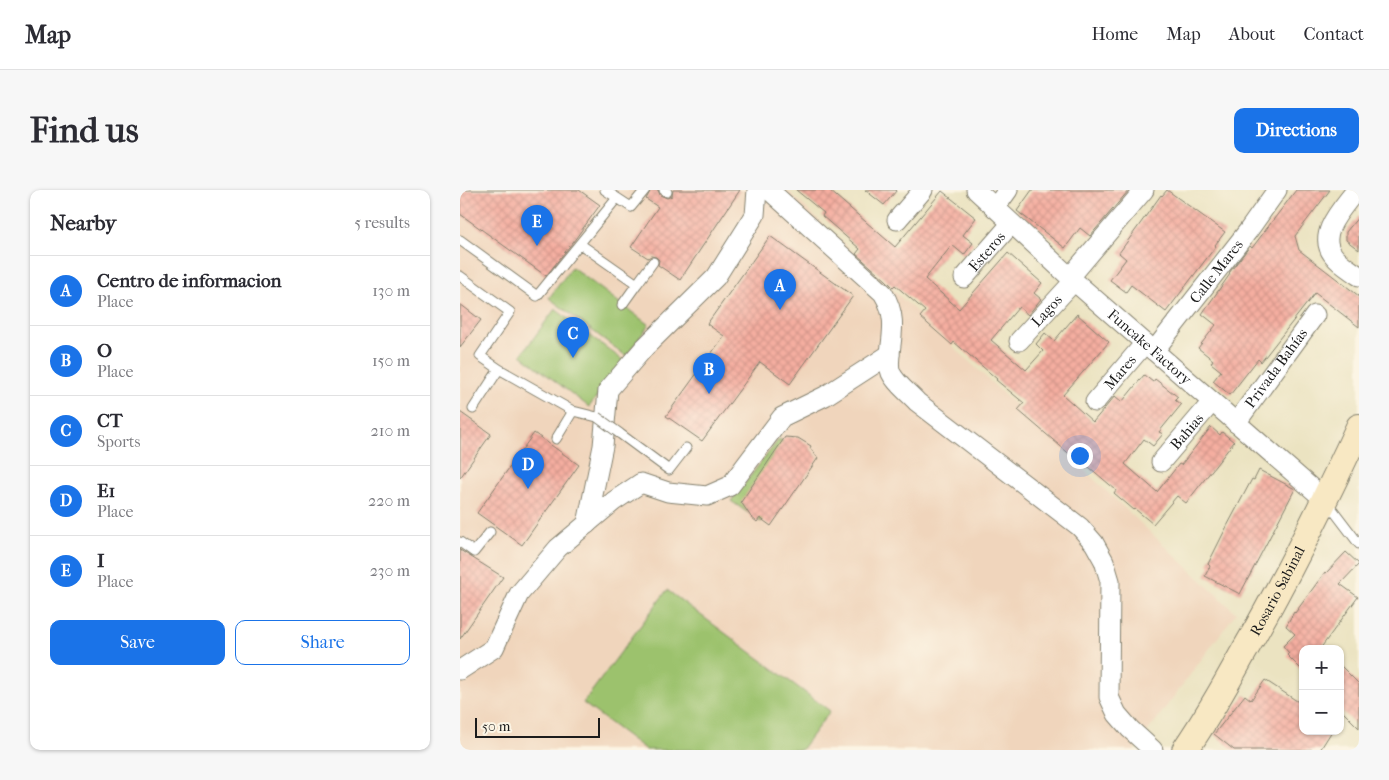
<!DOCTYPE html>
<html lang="en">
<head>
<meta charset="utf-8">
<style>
	:root { --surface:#fff; --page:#f7f7f7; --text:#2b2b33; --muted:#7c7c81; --line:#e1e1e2; --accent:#1a73e8 }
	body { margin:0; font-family:"IM FELL French Canon",serif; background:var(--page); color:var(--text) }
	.controls { position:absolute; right:15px; bottom:15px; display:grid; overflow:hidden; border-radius:10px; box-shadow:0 1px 4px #0004 }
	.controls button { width:45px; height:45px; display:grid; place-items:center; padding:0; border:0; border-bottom:1px solid var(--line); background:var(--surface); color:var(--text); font:25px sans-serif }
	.scale { position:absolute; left:15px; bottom:12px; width:125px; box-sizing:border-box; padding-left:5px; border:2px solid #1c1c1c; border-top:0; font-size:14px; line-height:18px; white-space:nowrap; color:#1c1c1c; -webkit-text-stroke:4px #fcf5e5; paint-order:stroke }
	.you { position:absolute; left:619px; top:265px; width:18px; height:18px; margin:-12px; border:4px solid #fff; border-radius:50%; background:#1a73e8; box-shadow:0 0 0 8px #1a73e833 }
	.badge { display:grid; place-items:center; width:32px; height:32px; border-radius:50%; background:var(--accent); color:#fff; font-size:16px; font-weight:700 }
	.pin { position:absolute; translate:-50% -41px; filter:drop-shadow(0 1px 2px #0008) }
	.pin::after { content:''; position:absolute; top:26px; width:18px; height:15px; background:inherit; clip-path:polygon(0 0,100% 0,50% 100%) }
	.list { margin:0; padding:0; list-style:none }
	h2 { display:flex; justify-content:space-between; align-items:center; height:65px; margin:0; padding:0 20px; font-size:21px }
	h2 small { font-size:16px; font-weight:400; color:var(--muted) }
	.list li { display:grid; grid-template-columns:32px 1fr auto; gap:15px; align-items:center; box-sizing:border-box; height:70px; padding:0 20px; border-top:1px solid var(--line) }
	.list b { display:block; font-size:19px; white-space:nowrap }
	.list p { margin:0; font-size:16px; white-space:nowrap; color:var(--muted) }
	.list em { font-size:16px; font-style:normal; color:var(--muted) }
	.actions { display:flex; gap:10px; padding:15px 20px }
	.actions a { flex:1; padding:11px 0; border:1px solid var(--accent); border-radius:10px; text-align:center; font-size:18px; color:var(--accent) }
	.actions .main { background:var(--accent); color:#fff }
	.map { position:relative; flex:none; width:899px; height:560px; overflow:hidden; border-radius:10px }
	header { display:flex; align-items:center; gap:30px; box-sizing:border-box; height:70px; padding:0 25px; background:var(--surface); border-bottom:1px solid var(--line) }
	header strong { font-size:24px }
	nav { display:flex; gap:28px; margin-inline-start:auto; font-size:18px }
	.intro { display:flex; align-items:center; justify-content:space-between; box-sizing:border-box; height:120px; padding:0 30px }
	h1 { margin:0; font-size:35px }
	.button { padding:12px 22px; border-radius:10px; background:var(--accent); color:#fff; font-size:18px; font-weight:700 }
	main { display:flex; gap:30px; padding:0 30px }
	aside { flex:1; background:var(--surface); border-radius:10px; box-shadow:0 1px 4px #0004 }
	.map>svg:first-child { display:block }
	.built { fill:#f0d5bc }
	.park { fill:#9cc26d; stroke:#5c6f44 }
	.building { fill:url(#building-cross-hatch) }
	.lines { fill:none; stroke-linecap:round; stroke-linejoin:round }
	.lane-casing { stroke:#84806e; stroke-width:11 }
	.street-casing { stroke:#84806e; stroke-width:21 }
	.secondary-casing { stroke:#84806e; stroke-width:28 }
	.lane { stroke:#fff; stroke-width:9 }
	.street { stroke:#fff; stroke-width:19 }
	.secondary { stroke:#f8e8c3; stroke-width:26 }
	.lane-bridge-casing { stroke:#84806e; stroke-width:11; stroke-linecap:butt }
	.lane-bridge { stroke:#fff; stroke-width:9 }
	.labels { text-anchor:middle; stroke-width:4; stroke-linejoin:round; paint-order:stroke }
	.street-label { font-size:15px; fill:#1c1c1c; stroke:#fcf5e5 }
</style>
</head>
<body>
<header>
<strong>Map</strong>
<nav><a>Home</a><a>Map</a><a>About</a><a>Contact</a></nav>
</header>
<div class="intro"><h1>Find us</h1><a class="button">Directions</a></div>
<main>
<aside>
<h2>Nearby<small>5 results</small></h2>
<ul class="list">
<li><span class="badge">A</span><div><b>Centro de informacion</b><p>Place</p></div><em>130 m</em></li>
<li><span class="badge">B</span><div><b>O</b><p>Place</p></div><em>150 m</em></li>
<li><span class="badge">C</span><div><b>CT</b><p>Sports</p></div><em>210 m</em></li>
<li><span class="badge">D</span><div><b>E1</b><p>Place</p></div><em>220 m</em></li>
<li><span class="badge">E</span><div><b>I</b><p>Place</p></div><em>230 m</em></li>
</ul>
<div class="actions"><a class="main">Save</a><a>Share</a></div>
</aside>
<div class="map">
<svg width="899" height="560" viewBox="0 0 899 560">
	<defs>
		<pattern id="building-cross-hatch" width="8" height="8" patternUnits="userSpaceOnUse" patternTransform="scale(1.25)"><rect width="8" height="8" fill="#f5aea0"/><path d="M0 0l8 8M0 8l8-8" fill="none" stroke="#d19589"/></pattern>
	</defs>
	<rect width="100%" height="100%" fill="#fcf5e5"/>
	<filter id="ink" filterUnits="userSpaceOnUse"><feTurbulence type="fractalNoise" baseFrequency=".02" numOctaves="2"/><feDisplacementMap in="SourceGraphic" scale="10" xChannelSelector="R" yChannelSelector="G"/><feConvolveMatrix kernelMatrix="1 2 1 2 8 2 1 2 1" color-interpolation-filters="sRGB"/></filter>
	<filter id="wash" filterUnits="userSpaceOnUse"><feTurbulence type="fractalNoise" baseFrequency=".0096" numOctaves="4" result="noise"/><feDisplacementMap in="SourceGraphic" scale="20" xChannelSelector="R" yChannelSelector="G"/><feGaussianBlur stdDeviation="1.12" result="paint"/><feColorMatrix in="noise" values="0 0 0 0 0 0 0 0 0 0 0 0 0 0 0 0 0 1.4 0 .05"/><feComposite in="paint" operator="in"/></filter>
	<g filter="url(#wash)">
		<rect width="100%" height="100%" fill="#ebe3c1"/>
		<path class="built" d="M0,0H327L776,423L674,560H0Z"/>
		<path class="park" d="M112,77L189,135L166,166L89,108Z
			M95,119L164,171L129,217L61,165Z
			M319,249L349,265L301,332L271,311Z
			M207,400L370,521L341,560H186L123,513Z"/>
		<g id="blocks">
			<path class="building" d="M0,0H119L140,15L113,52L86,86L0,24Z
				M191,0H198L200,5L207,8L212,6L213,0H280L220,90L198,75L199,70L196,67L191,66L188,68L171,57L198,17L186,9Z
				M336,0H369L435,57L482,1L516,28L503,45L513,53L504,65L492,55L465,89L499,119L548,63L582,93L574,103L581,109L568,125L559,117L531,150L566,180L583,161L576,154L585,143L594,151L617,124L649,152L603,205L633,232L655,206L662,212L684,185L693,192L695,189L718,207L715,210L721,215L699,242L703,244L693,256L684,249L665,274L697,302L719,274L721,275L751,237L760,245L762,242L774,252L726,313L717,306L693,334L675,319L674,320L654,303L656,300L629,277L627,279L558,220L564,213L536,190L537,189L494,152L492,155L460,127L465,121L435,95L433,97L426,90L396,64L400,59L362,26L364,23Z
				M405,0H437L424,15Z
				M572,0H669L630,46L620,38L605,58L557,21Z
				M707,0L765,42L755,55L756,56L706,122L671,95L666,102L650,90L666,69L659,63L701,5L702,6Z
				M836,0H870L835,46L839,60L899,106V137L855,103L801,172L798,169L770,205L753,191L761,181L751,173L753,170L738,158L756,135L742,124L770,84L769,83L790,56L792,58Z
				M899,26V60L886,50V42Z
				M310,46L393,106L330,194L300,172L242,251L206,226L264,146L247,134Z
				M0,114L21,130L0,157Z
				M0,222L31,244L0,288Z
				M74,243L119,275L62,355L17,323Z
				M325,247L338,248L351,256L350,258L358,268L311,336L300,328L297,332L291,327L281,312Z
				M799,280L835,299L780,404L745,386L750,376L748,374L765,340L792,289L794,290Z
				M0,360L43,387L0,449Z
				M886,362L899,374L880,394L898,407L860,459H843V481L827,465L829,463L823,456L835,444L826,436L834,422L835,423L865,382L866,383Z
				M880,475L899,494V538L880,519Z
				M805,490L843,515V541H872L860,560H774L754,544L785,505L791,510Z"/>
		</g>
	</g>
	<g filter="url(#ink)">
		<use href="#blocks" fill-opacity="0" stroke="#84806e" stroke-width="1"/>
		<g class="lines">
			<g class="lane-casing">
				<path id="lane" d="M145,0L171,17L185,0
					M204,0L207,2
					M0,50L77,106L157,8
					M120,54L177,94L193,72
					M0,86L50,122L20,166L39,179L13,219
					M162,115L177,94
					M39,179L113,221L96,249
					M113,221L137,227
					M159,243L209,280L226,258
					M867,312L899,354
					M0,352L14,362L30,342"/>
			</g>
			<g class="street-casing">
				<g id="street">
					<path d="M309,0L423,103C436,124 433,140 430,163C430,170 428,176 431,183C436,194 449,203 457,212L620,337L634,353L644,371L650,391L649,507L657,524L670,539L693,560"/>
					<path id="s1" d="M516,0L614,91L865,310"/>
					<path d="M896,0C884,17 855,44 874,66C880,74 891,80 899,86"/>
					<path d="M535,18L548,0"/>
					<path d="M437,30L463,0"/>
					<path d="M610,87L684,0"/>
					<path id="s2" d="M504,88L551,34"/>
					<path id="s3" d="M559,151L614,91"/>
					<path id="s4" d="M694,161L788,41L817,0"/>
					<path id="s5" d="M635,212L685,153"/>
					<path id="s6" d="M776,233L855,125"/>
					<path id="s7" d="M701,272L752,212"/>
					<path d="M127,334L143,256L148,200L185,157L256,87L295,25L297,0"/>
					<path d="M0,480L34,458L59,404L98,358L154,311L181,293L208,302L247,306L270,296L322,227L365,206L430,164"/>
				</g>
			</g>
			<g class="secondary-casing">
				<g id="secondary">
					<path id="s8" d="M725,560C746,529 764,498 782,465C825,391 863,315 899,237"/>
				</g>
			</g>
			<use href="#lane" class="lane"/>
			<use href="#street" class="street"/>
			<use href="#secondary" class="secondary"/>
			<g class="lane-bridge-casing">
				<path id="lane-bridge" d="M137,227L159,243"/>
			</g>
			<use href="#lane-bridge" class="lane-bridge"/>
		</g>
	</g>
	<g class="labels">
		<g class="street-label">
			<text dy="5" stroke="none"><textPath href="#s2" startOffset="35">Esteros</textPath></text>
			<text dy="5" stroke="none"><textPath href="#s4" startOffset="101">Calle Mares</textPath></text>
			<text dy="5" stroke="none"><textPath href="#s3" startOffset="41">Lagos</textPath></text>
			<text dy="5" stroke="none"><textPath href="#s1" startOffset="234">Funcake Factory</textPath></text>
			<text dy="5" stroke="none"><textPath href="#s6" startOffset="68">Privada Bahías</textPath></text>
			<text dy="5" stroke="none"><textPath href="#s5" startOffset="39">Mares</textPath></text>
			<text dy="5" stroke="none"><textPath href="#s7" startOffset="40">Bahias</textPath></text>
			<text dy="5" stroke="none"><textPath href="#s8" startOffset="184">Rosario Sabinal</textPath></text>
		</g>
	</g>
</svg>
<div class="controls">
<button>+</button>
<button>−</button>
</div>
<div class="scale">50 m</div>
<div class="you"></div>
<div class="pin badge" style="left:320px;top:120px">A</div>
<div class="pin badge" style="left:249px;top:204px">B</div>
<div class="pin badge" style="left:113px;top:168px">C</div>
<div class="pin badge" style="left:68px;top:299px">D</div>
<div class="pin badge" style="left:77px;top:56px">E</div>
</div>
</main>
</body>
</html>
